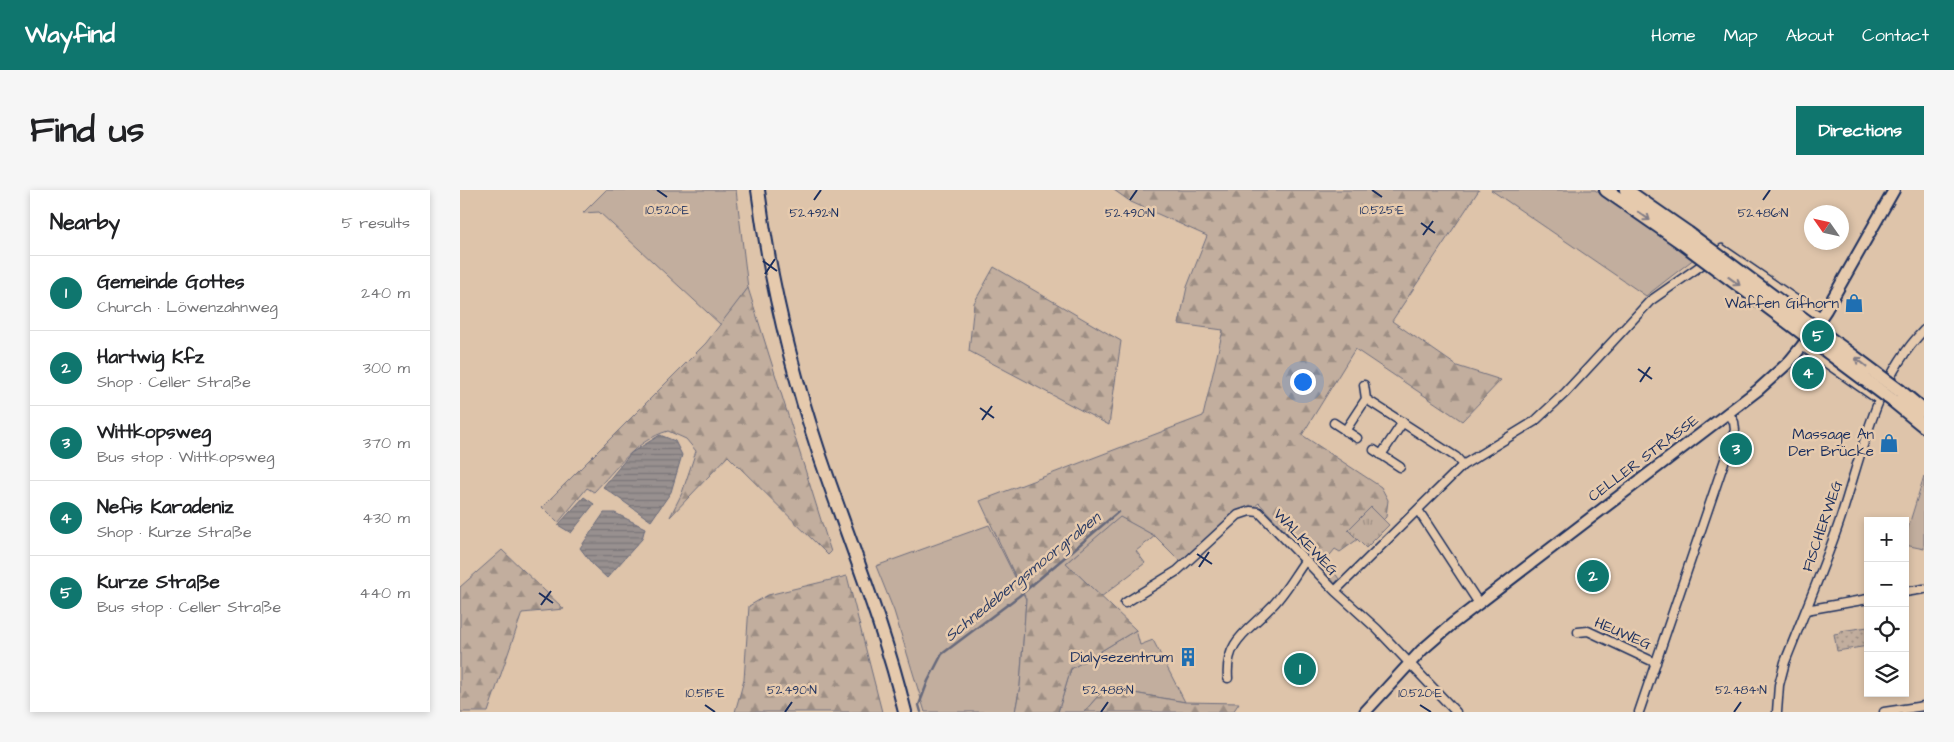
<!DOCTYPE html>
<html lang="en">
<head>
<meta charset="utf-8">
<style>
	:root { --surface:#fff; --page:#f6f6f6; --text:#202124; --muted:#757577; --line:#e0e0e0; --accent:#0f766e }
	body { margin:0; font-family:"Architects Daughter",sans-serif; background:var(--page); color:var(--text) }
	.controls { position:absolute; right:15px; bottom:15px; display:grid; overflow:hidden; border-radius:0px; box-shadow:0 2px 8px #0003 }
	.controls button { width:45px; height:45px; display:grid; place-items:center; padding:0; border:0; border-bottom:1px solid var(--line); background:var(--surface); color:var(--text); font:25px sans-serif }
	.compass { position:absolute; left:1344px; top:15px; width:45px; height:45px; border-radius:50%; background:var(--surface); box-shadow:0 2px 8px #0003; rotate:304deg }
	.you { position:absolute; left:842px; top:191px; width:18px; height:18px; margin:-12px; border:4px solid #fff; border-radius:50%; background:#1a73e8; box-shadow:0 0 0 8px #1a73e833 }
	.badge { display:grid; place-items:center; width:32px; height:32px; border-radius:50%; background:var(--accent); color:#fff; font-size:16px; font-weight:700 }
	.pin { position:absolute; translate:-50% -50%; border:2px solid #fff; box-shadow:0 1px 5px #0006 }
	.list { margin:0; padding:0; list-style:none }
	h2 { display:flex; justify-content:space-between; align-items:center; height:65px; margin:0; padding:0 20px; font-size:21px }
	h2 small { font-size:16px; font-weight:400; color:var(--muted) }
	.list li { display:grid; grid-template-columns:32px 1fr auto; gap:15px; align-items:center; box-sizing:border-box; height:75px; padding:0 20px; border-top:1px solid var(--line) }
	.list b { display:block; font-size:19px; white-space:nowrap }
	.list p { margin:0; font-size:16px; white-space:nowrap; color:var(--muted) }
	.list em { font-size:16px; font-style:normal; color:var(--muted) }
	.icon { flex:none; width:28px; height:28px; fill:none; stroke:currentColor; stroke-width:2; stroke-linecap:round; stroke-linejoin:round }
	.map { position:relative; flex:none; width:1464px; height:522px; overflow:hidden; border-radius:0px }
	header { display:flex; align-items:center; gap:30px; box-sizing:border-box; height:70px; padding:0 25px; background:var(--accent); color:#fff }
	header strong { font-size:24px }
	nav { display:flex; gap:28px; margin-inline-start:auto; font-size:18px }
	.intro { display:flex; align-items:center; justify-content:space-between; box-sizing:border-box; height:120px; padding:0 30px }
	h1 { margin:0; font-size:35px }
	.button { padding:12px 22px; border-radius:0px; background:var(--accent); color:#fff; font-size:18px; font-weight:700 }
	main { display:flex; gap:30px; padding:0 30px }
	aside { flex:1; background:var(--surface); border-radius:0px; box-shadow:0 2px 8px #0003 }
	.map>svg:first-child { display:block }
	.grass { fill:#c2ae9e; stroke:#6e6e7e }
	.forest { fill:url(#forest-firs); stroke:#6e6e7e }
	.park { fill:url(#park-tufts); stroke:#6e6e7e }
	.garden { fill:url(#garden-dots); stroke:#6e6e7e }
	.water { fill:url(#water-rules); stroke:#66697b }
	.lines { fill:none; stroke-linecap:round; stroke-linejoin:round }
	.stream { stroke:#66697b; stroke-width:2.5 }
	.minor-casing { stroke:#1b2f5e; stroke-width:11 }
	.tertiary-casing { stroke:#1b2f5e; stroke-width:14 }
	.primary-casing { stroke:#1b2f5e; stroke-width:16 }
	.trunk-casing { stroke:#1b2f5e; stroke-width:16 }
	.minor { stroke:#e6caad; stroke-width:8 }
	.tertiary { stroke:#e6caad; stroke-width:10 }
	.primary { stroke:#e6caad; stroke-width:12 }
	.trunk { stroke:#e6caad; stroke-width:12 }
	.trunk-bridge-casing { stroke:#1b2f5e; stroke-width:16; stroke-linecap:butt }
	.trunk-bridge { stroke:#e6caad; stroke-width:12 }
	.oneway { stroke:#807c86 }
	.ticks { fill:none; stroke:#1b2f5e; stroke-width:2 }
	.labels { text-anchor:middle; stroke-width:5; stroke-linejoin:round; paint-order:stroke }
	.poi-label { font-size:15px; fill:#1b2f5e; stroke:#e6caad; text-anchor:end }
	.street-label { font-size:15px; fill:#1b2f5e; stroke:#e6caad }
	.water-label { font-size:16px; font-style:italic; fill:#2e3e65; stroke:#e6caad }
	.ticks-label { font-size:12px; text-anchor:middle; fill:#1b2f5e; stroke:#e6caad; stroke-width:5; stroke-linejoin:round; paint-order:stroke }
</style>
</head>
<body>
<header>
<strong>Wayfind</strong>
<nav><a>Home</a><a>Map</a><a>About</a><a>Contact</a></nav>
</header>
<div class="intro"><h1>Find us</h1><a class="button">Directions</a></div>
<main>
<aside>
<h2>Nearby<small>5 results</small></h2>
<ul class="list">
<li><span class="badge">1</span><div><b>Gemeinde Gottes</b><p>Church · Löwenzahnweg</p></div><em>240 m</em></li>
<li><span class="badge">2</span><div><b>Hartwig Kfz</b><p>Shop · Celler Straße</p></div><em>300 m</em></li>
<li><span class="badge">3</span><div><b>Wittkopsweg</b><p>Bus stop · Wittkopsweg</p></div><em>370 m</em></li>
<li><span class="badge">4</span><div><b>Nefis Karadeniz</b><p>Shop · Kurze Straße</p></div><em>430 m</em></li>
<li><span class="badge">5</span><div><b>Kurze Straße</b><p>Bus stop · Celler Straße</p></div><em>440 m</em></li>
</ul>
</aside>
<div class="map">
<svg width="1464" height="522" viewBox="0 0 1464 522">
	<defs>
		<pattern id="forest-firs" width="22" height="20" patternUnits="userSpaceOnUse" patternTransform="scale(1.25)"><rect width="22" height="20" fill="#c2ae9e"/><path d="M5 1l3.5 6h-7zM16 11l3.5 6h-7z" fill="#9d8e84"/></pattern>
		<pattern id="park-tufts" width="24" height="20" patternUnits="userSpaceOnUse" patternTransform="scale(1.25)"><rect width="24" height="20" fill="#c2ae9e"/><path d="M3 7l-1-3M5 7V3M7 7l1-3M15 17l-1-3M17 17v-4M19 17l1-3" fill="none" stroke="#9d8e84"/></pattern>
		<pattern id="garden-dots" width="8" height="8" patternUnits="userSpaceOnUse" patternTransform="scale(1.25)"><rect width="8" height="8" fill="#c2ae9e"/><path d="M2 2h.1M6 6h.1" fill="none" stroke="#9d8e84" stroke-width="1.8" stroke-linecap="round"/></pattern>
		<pattern id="water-rules" width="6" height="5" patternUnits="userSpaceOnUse" patternTransform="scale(1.25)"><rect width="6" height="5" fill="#98908f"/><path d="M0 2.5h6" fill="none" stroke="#7b7678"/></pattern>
	</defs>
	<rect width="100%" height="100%" fill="#dec4aa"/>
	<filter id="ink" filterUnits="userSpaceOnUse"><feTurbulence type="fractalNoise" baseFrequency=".02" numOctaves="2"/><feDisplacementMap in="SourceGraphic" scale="10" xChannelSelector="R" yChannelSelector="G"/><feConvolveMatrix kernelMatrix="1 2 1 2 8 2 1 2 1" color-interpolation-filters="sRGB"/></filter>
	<g filter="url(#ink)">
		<path class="grass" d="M146,0H276L288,98L261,135L139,22L123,23Z
			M1031,0H1135L1235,68L1186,106Z
			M1464,286V359L1445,355V348Z
			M660,326L695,346L676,361L685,373L641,407L606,373Z
			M529,335L566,409L560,496L555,522H465L434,421L416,376Z
			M676,440L680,455L693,450L725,512L645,498L624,522H598L611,479Z"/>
		<path class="forest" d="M654,0H1019L932,131L997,176L1041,190L1002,231L895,159L842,245L921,297L928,310L926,327L923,330L911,317L889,340L898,349L880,362L875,359L866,370L879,389L874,394L799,313L722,373L695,346L660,327L606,373L676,440L611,479L598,522H555L560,496L566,409L520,311L743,226L763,140L719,134L727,97L747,46L671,12Z
			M534,77L661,151L649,235L509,161L514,113Z
			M288,98L371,362L368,365L268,266L210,327L222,303L236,261L226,249L208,241C176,250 156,279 134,302L127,298L98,333L82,317L246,153Z
			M42,360L104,419L62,423L28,522H0V397Z
			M387,386L422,522H275L284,490L289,416L308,405Z
			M645,498L725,512L779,513L773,522H624Z"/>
		<path class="park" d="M911,317L929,335L906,358L888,340Z"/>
		<path class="garden" d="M1408,437V456L1377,461L1374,444L1380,443V441Z"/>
		<path class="water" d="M200,245L215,251L222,265L211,302L191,331L143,297L171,263Z
			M124,307L134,314L111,343L98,335Z
			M144,323H155L185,338L182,349L147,388L133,375L120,358Z"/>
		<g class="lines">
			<path class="stream" d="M461,522L459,515L468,491L482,464L559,406L658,322"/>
			<g class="minor-casing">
				<path id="minor" d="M1342,156L1419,210
					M906,209L996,267L1003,275
					M874,233L897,248
					M885,241L906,209L904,195
					M914,260L940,277
					M921,265L943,232
					M958,320L1018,412
					M875,401L1003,275L1075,231L1105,203L1190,111L1256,65L1262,59L1361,127
					M1445,402L1464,399
					M665,413L717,381L778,325L790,321L799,322L875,401L917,439L996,522
					M1346,420L1408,409
					M1118,442L1128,441L1196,473
					M768,488C765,451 788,441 810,418C824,405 834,386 845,371
					M1179,522L1275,240L1274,232L1268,222
					M1317,522L1319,495L1325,472C1343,426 1363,380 1379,333C1401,268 1414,191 1464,140
					M1424,522L1464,516"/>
			</g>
			<g class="tertiary-casing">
				<path id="tertiary" d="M905,522L962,460L992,434L1298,200L1329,172L1342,156L1366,120L1434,0"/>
			</g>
			<g class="primary-casing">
				<path id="primary" d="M298,0C310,91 331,179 360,266C389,351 424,435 445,522"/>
			</g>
			<g class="trunk-casing">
				<path id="trunk" d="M1146,0L1221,52
					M1166,0L1228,43
					M1440,201L1464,221
					M1432,210L1464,236"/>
			</g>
			<use href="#minor" class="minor"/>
			<use href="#tertiary" class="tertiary"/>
			<use href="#primary" class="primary"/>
			<use href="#trunk" class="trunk"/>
			<g class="trunk-bridge-casing">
				<path id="trunk-bridge" d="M1228,43L1440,201
					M1221,52L1432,210"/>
			</g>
			<use href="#trunk-bridge" class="trunk-bridge"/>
		</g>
		<defs><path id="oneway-shaft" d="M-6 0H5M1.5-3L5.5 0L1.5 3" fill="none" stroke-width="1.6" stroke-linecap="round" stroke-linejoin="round" transform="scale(1.25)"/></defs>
		<g class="oneway">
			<use href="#oneway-shaft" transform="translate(1184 26) rotate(35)"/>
			<use href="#oneway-shaft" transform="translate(1274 91) rotate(36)"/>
			<use href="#oneway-shaft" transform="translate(1401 172) rotate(-142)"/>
		</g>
	</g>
	<path class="ticks" d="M197,0L207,7M912,0L922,7M354,10L361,0M670,10L677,0M1303,10L1310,0M961,33L975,43M963,45L973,31M303,71L317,81M305,84L315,69M1178,179L1192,189M1180,192L1190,177M520,218L534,228M522,230L532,216M737,364L752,374M739,377L749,362M79,403L93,413M81,415L91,401M245,515L255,522M960,515L971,522M325,522L332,512M641,522L648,512M1274,522L1281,512"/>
	<defs>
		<g id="shop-bare" transform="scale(1.5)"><path d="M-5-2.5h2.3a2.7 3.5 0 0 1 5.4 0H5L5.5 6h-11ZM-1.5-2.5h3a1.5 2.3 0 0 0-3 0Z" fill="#1f6fb2" stroke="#e6caad" stroke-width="2.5" paint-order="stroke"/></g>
		<g id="building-bare" transform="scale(1.5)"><path d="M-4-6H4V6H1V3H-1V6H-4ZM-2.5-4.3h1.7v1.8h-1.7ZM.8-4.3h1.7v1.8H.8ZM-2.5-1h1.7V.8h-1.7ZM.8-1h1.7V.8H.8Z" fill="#1f6fb2" stroke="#e6caad" stroke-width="2.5" paint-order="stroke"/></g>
	</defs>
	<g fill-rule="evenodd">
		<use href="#shop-bare" x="1394" y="113"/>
		<use href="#shop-bare" x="1429" y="253"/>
		<use href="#building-bare" x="728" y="467"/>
	</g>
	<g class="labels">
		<g class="poi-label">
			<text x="1379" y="118">Waffen Gifhorn</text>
			<text x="1414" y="249">Massage An<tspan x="1414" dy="17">Der Brücke</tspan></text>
			<text x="713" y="472">Dialysezentrum</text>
		</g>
		<g class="street-label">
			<text transform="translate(1183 268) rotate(-37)" y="5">CELLER STRASSE</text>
			<text transform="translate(1362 336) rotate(-71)" y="5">FISCHERWEG</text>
			<text transform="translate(846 352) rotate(46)" y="5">WALKEWEG</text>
			<text transform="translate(1163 443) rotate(23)" y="5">HEUWEG</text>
		</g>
		<g class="water-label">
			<text transform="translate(562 386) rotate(-39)" y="6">Schnedebergsmoorgraben</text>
		</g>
	</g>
	<g class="ticks-label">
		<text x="207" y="24">10.520°E</text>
		<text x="922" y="24">10.525°E</text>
		<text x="670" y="27">52.490°N</text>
		<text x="1303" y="27">52.486°N</text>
		<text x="354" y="27">52.492°N</text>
		<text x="332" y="504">52.490°N</text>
		<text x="648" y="504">52.488°N</text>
		<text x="1281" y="504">52.484°N</text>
		<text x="245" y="507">10.515°E</text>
		<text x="960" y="507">10.520°E</text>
	</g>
</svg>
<div class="controls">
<button>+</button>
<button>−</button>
<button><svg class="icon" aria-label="locate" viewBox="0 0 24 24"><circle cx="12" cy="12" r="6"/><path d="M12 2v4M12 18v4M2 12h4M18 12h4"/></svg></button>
<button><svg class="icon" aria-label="layers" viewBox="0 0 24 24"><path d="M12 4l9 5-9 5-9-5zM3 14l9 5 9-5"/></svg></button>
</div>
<svg class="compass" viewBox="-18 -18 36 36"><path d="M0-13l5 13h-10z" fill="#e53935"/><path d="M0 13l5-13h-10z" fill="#757577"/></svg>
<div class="you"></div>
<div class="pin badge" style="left:840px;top:479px">1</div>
<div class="pin badge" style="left:1133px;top:386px">2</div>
<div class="pin badge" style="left:1276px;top:259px">3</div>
<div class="pin badge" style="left:1348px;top:183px">4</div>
<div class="pin badge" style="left:1358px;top:146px">5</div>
</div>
</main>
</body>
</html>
